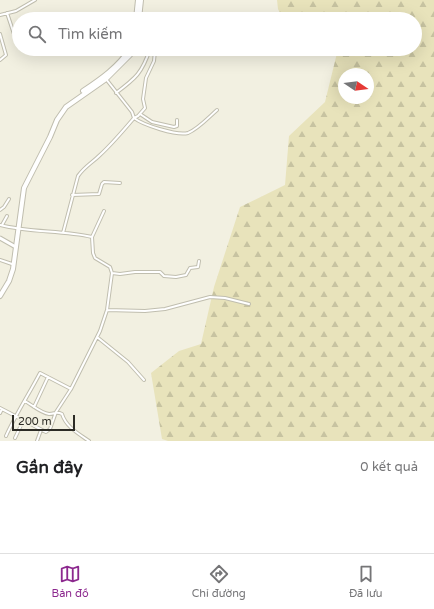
<!DOCTYPE html>
<html lang="vi">
<head>
<meta charset="utf-8">
<style>
	:root { --surface:#fff; --page:#f2f2f2; --text:#202124; --muted:#757577; --line:#e0e0e0; --accent:#8c288e }
	body { margin:0; font-family:"Varela Round",sans-serif; background:var(--page); color:var(--text) }
	.compass { position:absolute; left:338px; top:68px; width:36px; height:36px; border-radius:50%; background:var(--surface); box-shadow:0 4px 16px #0002; rotate:103deg }
	.scale { position:absolute; left:12px; bottom:10px; width:63px; box-sizing:border-box; padding-left:4px; border:2px solid #2c2b25; border-top:0; font-size:11px; line-height:14px; white-space:nowrap; color:#2c2b25; -webkit-text-stroke:3px #f2f0e1; paint-order:stroke }
	.list { margin:0; padding:0; list-style:none }
	h2 { display:flex; justify-content:space-between; align-items:center; height:52px; margin:0; padding:0 16px; font-size:17px }
	h2 small { font-size:13px; font-weight:400; color:var(--muted) }
	.icon { flex:none; width:22px; height:22px; fill:none; stroke:currentColor; stroke-width:2; stroke-linecap:round; stroke-linejoin:round }
	.map { position:relative; flex:none; width:434px; height:441px; overflow:hidden }
	.search { position:absolute; background:var(--surface); box-shadow:0 4px 16px #0002; left:12px; right:12px; top:12px; height:44px; display:flex; align-items:center; gap:10px; box-sizing:border-box; padding:0 14px; border-radius:22px; color:var(--muted); font-size:15px }
	.sheet { height:112px; background:var(--surface) }
	nav { display:flex; justify-content:space-around; align-items:center; box-sizing:border-box; height:56px; border-top:1px solid var(--line); background:var(--surface); font-size:11px; color:var(--muted) }
	nav a { display:grid; justify-items:center; gap:2px }
	nav .on { color:var(--accent) }
	.map>svg:first-child { display:block }
	.forest { fill:url(#forest-firs); fill-rule:evenodd }
	.lines { fill:none; stroke-linecap:round; stroke-linejoin:round }
	.street-casing { stroke:#c0beaf; stroke-width:4 }
	.secondary-casing { stroke:#c0beaf; stroke-width:5 }
	.highway-casing { stroke:#c0beaf; stroke-width:6 }
	.street { stroke:#fff; stroke-width:2 }
	.secondary { stroke:#fff; stroke-width:3 }
	.highway { stroke:#fff; stroke-width:4 }
</style>
</head>
<body>
<div class="map">
<svg width="434" height="441" viewBox="0 0 434 441">
	<defs>
		<pattern id="forest-firs" width="22" height="20" patternUnits="userSpaceOnUse"><rect width="22" height="20" fill="#e8e3bb"/><path d="M5 1l3.5 6h-7zM16 11l3.5 6h-7z" fill="#c7c3a1"/></pattern>
	</defs>
	<rect width="100%" height="100%" fill="#f2f0e1"/>
	<path class="forest" d="M277,0H434V441H168L162,439L151,373L179,351L201,344L214,287L240,207L285,185L289,136L325,102L337,53L327,49H415V19H283L278,9ZM344,74H368V98H344Z"/>
	<g class="lines">
		<g class="street-casing">
			<path id="street" d="M7,13L14,34L19,38
				M0,15L16,11L35,0
				M0,34L6,55L0,60
				M106,79L132,112L134,118C143,125 177,136 188,133C198,129 209,117 217,110
				M116,93C136,78 142,73 150,49
				M140,114L152,122L174,127L177,126V120
				M72,195L99,194L102,184L104,182L120,183
				M0,210L4,207L9,199
				M0,225C30,233 62,230 92,237L93,253L95,258L110,267L112,273L107,310L100,331L71,389L40,373C29,394 16,414 6,436
				M2,225L7,216
				M63,233L78,176C85,166 92,163 100,155C112,144 123,131 134,118L138,116L145,108L143,99L146,78L154,61L155,51L148,49
				M92,237L104,211
				M0,260L12,264
				M112,273L120,274L135,272H160L164,276L176,277L186,275L190,268L198,267L199,261
				M107,310L145,311L165,309L210,297L225,298L249,304
				M97,337L128,362L144,380
				M25,401C32,405 41,413 49,414C55,414 56,411 62,414C66,427 79,434 89,441
				M34,407L48,377
				M0,408L46,432L50,429L56,412L71,389
				M0,413L2,409
				M15,438L23,421
				M37,441L41,430"/>
		</g>
		<g class="secondary-casing">
			<path id="secondary" d="M0,238L14,246"/>
		</g>
		<g class="highway-casing">
			<path id="highway" d="M136,19L138,0
				M139,19L141,0
				M83,91C101,79 118,67 130,49
				M0,296L9,281L13,269L24,188L50,137L57,120L66,107L106,79L130,55L133,49"/>
		</g>
		<use href="#street" class="street"/>
		<use href="#secondary" class="secondary"/>
		<use href="#highway" class="highway"/>
	</g>
</svg>
<svg class="compass" viewBox="-18 -18 36 36"><path d="M0-13l5 13h-10z" fill="#e53935"/><path d="M0 13l5-13h-10z" fill="#757577"/></svg>
<div class="scale">200 m</div>
<div class="search"><svg class="icon" aria-label="search" viewBox="0 0 24 24"><circle cx="10" cy="10" r="6"/><path d="M15 15l6 6"/></svg>Tìm kiếm</div>
</div>
<section class="sheet">
<h2>Gần đây<small>0 kết quả</small></h2>
<ul class="list">
</ul>
</section>
<nav>
<a class="on"><svg class="icon" aria-label="map" viewBox="0 0 24 24"><path d="M3 6l6-2 6 2 6-2v14l-6 2-6-2-6 2zM9 4v14M15 6v14"/></svg>Bản đồ</a>
<a><svg class="icon" aria-label="directions" viewBox="0 0 24 24"><path d="M12 3l9 9-9 9-9-9zM9 14v-3h6M13 9l2 2-2 2"/></svg>Chỉ đường</a>
<a><svg class="icon" aria-label="saved" viewBox="0 0 24 24"><path d="M7 4h10v16l-5-4-5 4z"/></svg>Đã lưu</a>
</nav>
</body>
</html>
